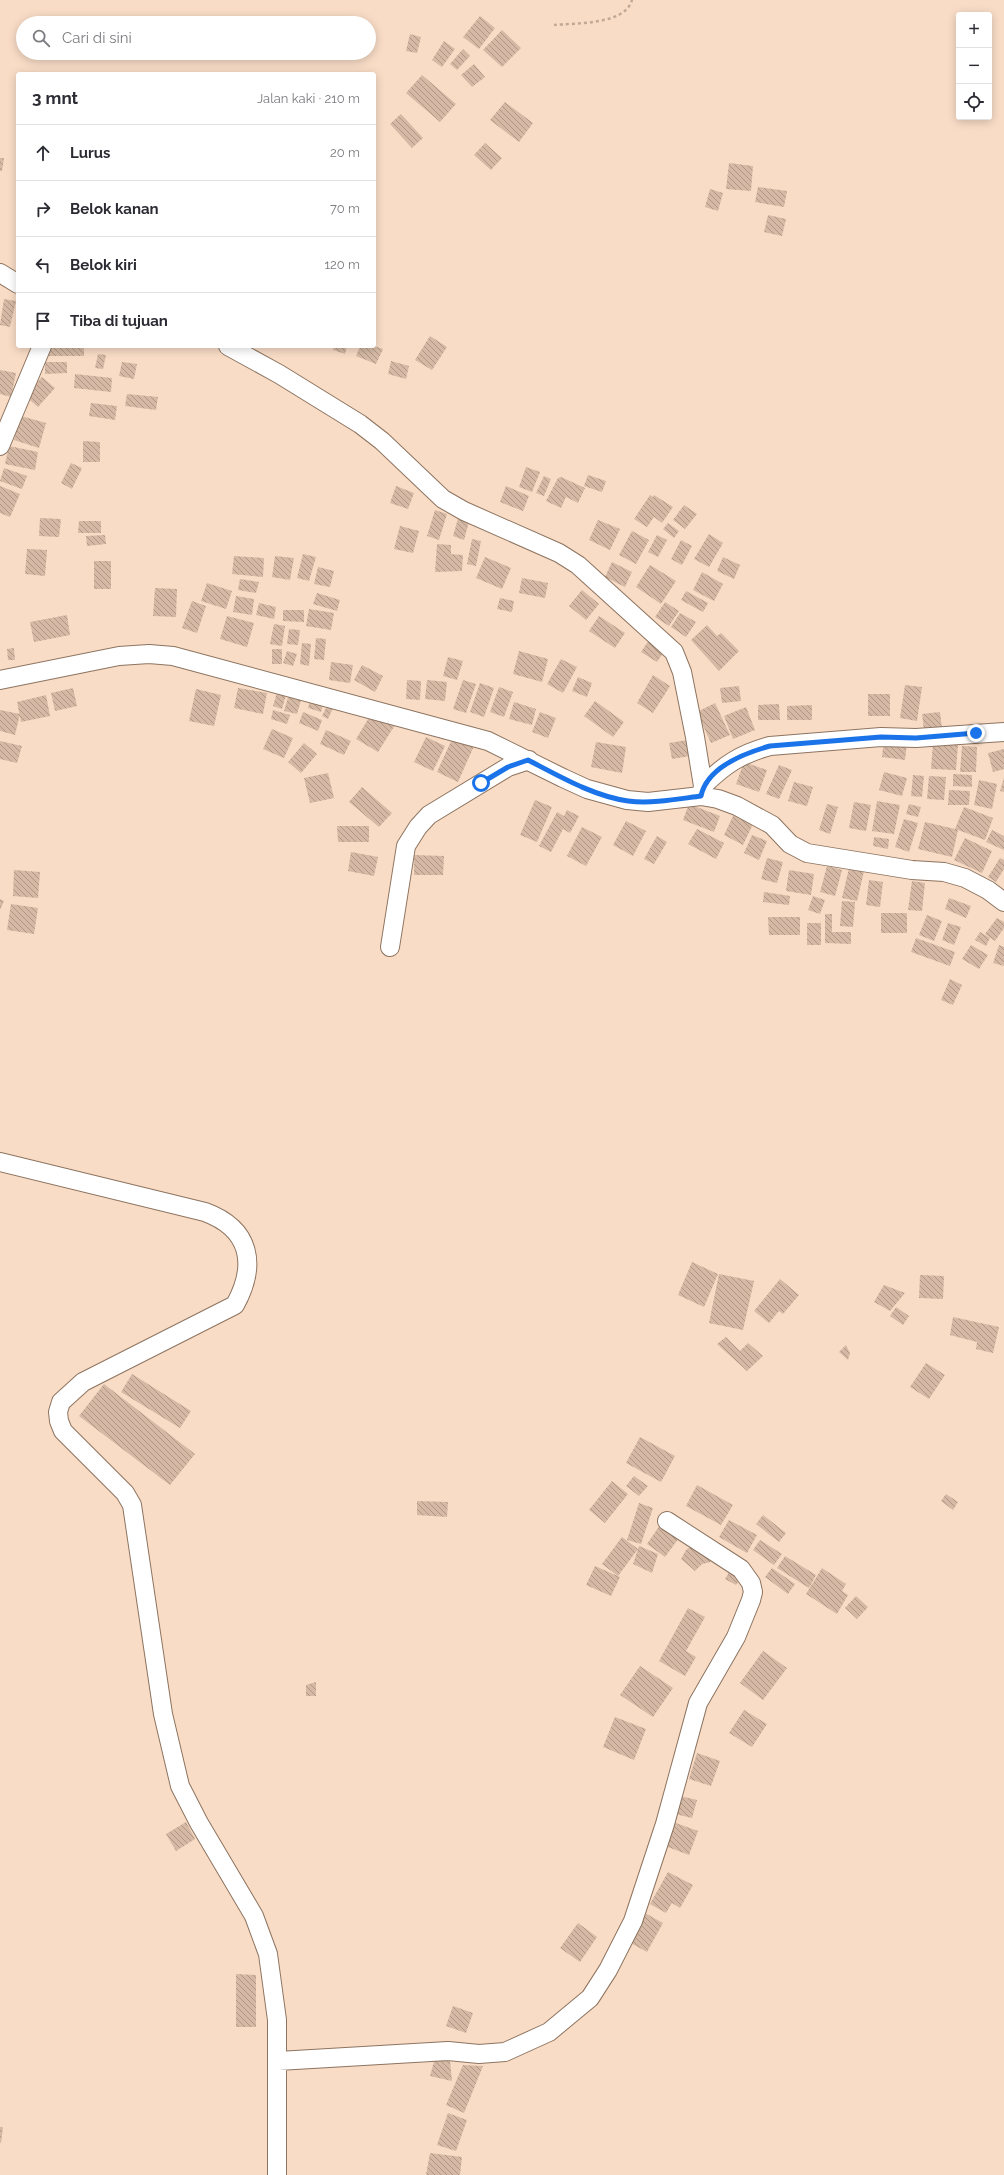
<!DOCTYPE html>
<html lang="id">
<head>
<meta charset="utf-8">
<style>
	:root { --surface:#fff; --page:#f7f7f7; --text:#2b2b33; --muted:#7c7c81; --line:#e1e1e2 }
	body { margin:0; font-family:Raleway,sans-serif; background:var(--page); color:var(--text) }
	.controls { position:absolute; right:12px; top:12px; display:grid; overflow:hidden; border-radius:4px; box-shadow:0 2px 10px #0003 }
	.controls button { width:36px; height:36px; display:grid; place-items:center; padding:0; border:0; border-bottom:1px solid var(--line); background:var(--surface); color:var(--text); font:20px sans-serif }
	.stop { position:absolute; width:12px; height:12px; margin:-9px; border:3px solid #1a73e8; border-radius:50%; background:#fff }
	.stop.end { background:#1a73e8; border-color:#fff; box-shadow:0 1px 4px #0008 }
	.list { margin:0; padding:0; list-style:none }
	h2 { display:flex; justify-content:space-between; align-items:center; height:52px; margin:0; padding:0 16px; font-size:17px }
	h2 small { font-size:13px; font-weight:400; color:var(--muted) }
	.list li { display:grid; grid-template-columns:26px 1fr auto; gap:12px; align-items:center; box-sizing:border-box; height:56px; padding:0 16px; border-top:1px solid var(--line) }
	.list b { display:block; font-size:15px; white-space:nowrap }
	.list em { font-size:13px; font-style:normal; color:var(--muted) }
	.icon { flex:none; width:22px; height:22px; fill:none; stroke:currentColor; stroke-width:2; stroke-linecap:round; stroke-linejoin:round }
	.map { position:relative; flex:none; width:1004px; height:2175px; overflow:hidden }
	.search { position:absolute; background:var(--surface); box-shadow:0 2px 10px #0003; left:16px; top:16px; width:360px; height:44px; display:flex; align-items:center; gap:10px; box-sizing:border-box; padding:0 14px; border-radius:22px; color:var(--muted); font-size:15px }
	.panel { position:absolute; background:var(--surface); box-shadow:0 2px 10px #0003; left:16px; top:72px; width:360px; height:276px; border-radius:4px }
	.map>svg:first-child { display:block }
	.building { fill:url(#building-back-hatch) }
	.lines { fill:none; stroke-linecap:round; stroke-linejoin:round }
	.minor-casing { stroke:#8d7460; stroke-width:20 }
	.path { stroke:#c0a997; stroke-width:2.5; stroke-dasharray:3 3; stroke-linecap:butt }
	.minor { stroke:#fff; stroke-width:18 }
	.route { stroke:#1a73e8; stroke-width:5 }
</style>
</head>
<body>
<div class="map">
<svg width="1004" height="2175" viewBox="0 0 1004 2175">
	<defs>
		<pattern id="building-back-hatch" width="6" height="6" patternUnits="userSpaceOnUse"><rect width="6" height="6" fill="#d5b9a4"/><path d="M-1 5l2 2M0 0l6 6M5-1l2 2" fill="none" stroke="#ae9786"/></pattern>
	</defs>
	<rect width="100%" height="100%" fill="#f8dcc6"/>
	<path class="building" d="M480,16L495,28L479,49L463,37Z
		M502,30L521,48L502,67L483,50Z
		M410,34L421,37L417,53L406,51Z
		M444,41L455,49L442,67L432,60Z
		M463,49L470,56L457,70L450,64Z
		M474,64L485,77L472,87L461,75Z
		M422,75L456,104L440,122L406,93Z
		M505,102L533,123L519,142L490,120Z
		M401,114L423,138L412,148L390,124Z
		M485,143L502,158L491,170L474,155Z
		M0,158H4L2,171H0Z
		M729,163L753,166L751,191L726,189Z
		M758,187L787,191L784,207L755,202Z
		M710,189L723,193L718,211L705,207Z
		M768,215L786,219L782,236L764,232Z
		M4,299L16,301L10,327L0,325Z
		M430,336L447,347L432,370L415,360Z
		M49,346H84V356H49Z
		M334,346H347L345,354L333,350Z
		M360,346H374L383,349L376,364L356,356Z
		M98,354L106,355L103,369L95,368Z
		M391,361L409,366L406,379L388,374Z
		M45,362H67V373L45,374Z
		M122,362L137,364L134,379L119,376Z
		M0,370L16,373L11,397L0,394Z
		M75,374L112,378L111,392L74,388Z
		M42,377L55,388L38,407L25,396Z
		M127,394L158,397L156,410L125,406Z
		M91,403L117,406L115,420L89,416Z
		M21,416L46,423L39,448L14,440Z
		M83,441L100,442V462H83Z
		M9,446L38,452L35,470L5,464Z
		M71,463L82,468L72,489L61,483Z
		M526,467L540,472L532,492L519,487Z
		M4,468L27,476L22,489L0,481Z
		M588,475L606,481L602,492L584,486Z
		M544,476L551,479L544,496L536,493Z
		M561,477L585,488L578,503L566,497L561,508L546,501L558,478Z
		M0,486L20,494L10,517L0,513Z
		M396,486L414,493L408,509L390,503Z
		M506,486L529,496L523,511L500,502Z
		M650,495L653,497L654,495L673,507L662,523L654,517L647,527L634,519Z
		M684,505L697,514L685,529L673,520Z
		M435,510L447,514L439,540L427,536Z
		M459,515L470,518L464,540L453,536Z
		M40,518L61,519L59,537L39,536Z
		M598,520L620,529L610,550L589,540Z
		M79,521H101V533H78Z
		M668,523L679,531L674,538L663,529Z
		M400,526L419,531L413,553L394,549Z
		M632,531L649,540L636,564L619,555Z
		M709,534L723,543L709,567L694,559Z
		M105,535L106,544L87,546L86,536Z
		M657,535L667,540L658,557L648,552Z
		M472,539L481,541L476,566L467,564Z
		M681,540L692,546L682,565L671,559Z
		M437,544L451,545V554L463,555L462,571L435,572Z
		M27,549L47,550L45,576L25,574Z
		M303,554L316,557L309,581L297,578Z
		M234,556L264,558L263,577L232,574Z
		M275,556L294,558L290,580L272,577Z
		M485,557L511,568L502,589L476,578Z
		M723,557L740,565L734,579L717,571Z
		M94,561H111V589H94Z
		M612,562L632,572L625,587L605,577Z
		M650,565L676,581L661,604L636,587Z
		M318,567L334,571L330,587L314,584Z
		M702,572L723,584L714,601L693,590Z
		M522,578L548,583L545,598L519,593Z
		M240,579L259,582L256,593L238,590Z
		M207,583L232,591L226,609L201,601Z
		M155,588L177,589L176,617L153,616Z
		M582,590L599,604L586,620L569,606Z
		M686,591L708,603L703,612L681,600Z
		M317,593L340,600L337,611L313,604Z
		M236,596L254,599L252,615L233,612Z
		M500,598L514,601L512,612L497,609Z
		M192,601L206,606L197,633L182,628Z
		M665,602L679,611L669,626L655,617Z
		M259,603L276,607L274,619L256,615Z
		M309,609L334,613L331,630L306,626Z
		M283,610H304V622L283,621Z
		M680,613L696,622L686,637L671,627Z
		M67,615L70,635L34,642L30,622Z
		M227,616L254,623L247,647L220,639Z
		M599,616L625,633L615,648L589,631Z
		M274,624L285,626L282,646L270,644Z
		M707,625L717,636L721,633L739,651L719,671L691,640Z
		M289,629L300,630L298,645L287,644Z
		M316,638L326,639L324,660L314,659Z
		M649,640L665,650L657,662L641,652Z
		M302,643L311,644L309,666L300,664Z
		M14,648L15,660H8L7,649Z
		M272,649H282V664H272Z
		M287,651L297,654L293,666L283,663Z
		M519,651L548,659L542,682L513,674Z
		M448,657L463,661L457,680L443,676Z
		M561,659L577,667L563,693L547,684Z
		M331,662L353,665L350,683L329,680Z
		M362,665L383,676L375,692L354,680Z
		M653,675L670,686L653,713L637,703Z
		M578,677L592,683L587,697L572,691Z
		M407,680L421,681L420,700L406,699Z
		M427,680L447,682L445,701L425,699Z
		M463,680L476,684L466,713L453,709Z
		M480,683L494,688L484,717L470,712Z
		M905,685L922,687L917,721L900,718Z
		M739,686L741,701L722,703L720,688Z
		M499,687L513,692L504,717L490,712Z
		M73,688L77,706L55,711L51,693Z
		M238,688L267,693L263,714L234,708Z
		M196,689L221,695L214,726L189,721Z
		M278,689L287,692L282,709L273,706Z
		M290,690L303,693L297,714L284,711Z
		M868,694H890V716H868Z
		M46,695L50,716L21,722L17,702Z
		M310,701L323,704L321,712L308,708Z
		M595,701L624,722L613,737L584,716Z
		M514,702L536,709L532,725L509,719Z
		M715,703L730,735L711,743L697,712Z
		M328,704L334,706L328,719L322,716Z
		M779,704L780,720H758V705Z
		M812,705V720H787V706Z
		M746,707L755,730L733,739L724,716Z
		M0,710L20,714L15,735L0,731Z
		M273,710L290,715L287,724L271,719Z
		M373,711L395,725L378,752L356,739Z
		M303,712L322,720L318,731L299,723Z
		M540,712L556,718L548,738L532,732Z
		M940,712L942,728L924,730L922,714Z
		M272,729L293,738L284,758L263,749Z
		M326,730L351,741L344,755L320,744Z
		M426,737L445,746L433,771L414,762Z
		M453,737L474,746L458,782L437,772Z
		M687,740L690,756L672,759L669,743Z
		M884,740L907,743L905,760L882,757Z
		M0,741L22,746L17,763L0,759Z
		M596,742L626,747L622,773L591,767Z
		M304,743L317,754L301,773L288,762Z
		M933,743L958,745L956,770L931,769Z
		M962,746L977,747L976,772H960Z
		M1004,749V769L993,772L988,753Z
		M744,762L767,770L759,792L736,784Z
		M779,765L792,770L779,799L766,794Z
		M884,772L907,778L902,796L879,790Z
		M328,773L334,798L310,803L304,778Z
		M953,774L972,775V787L953,786Z
		M913,775L924,776L922,797L911,796Z
		M929,776L946,777L944,800L927,799Z
		M1004,778V792L1000,791Z
		M979,780L997,784L992,809L974,805Z
		M794,782L813,787L807,806L788,801Z
		M362,787L392,813L379,827L349,802Z
		M949,790L970,791L969,805H948Z
		M535,800L552,807L537,842L520,835Z
		M877,801L900,805L894,834L872,831Z
		M854,802L871,805L866,831L849,828Z
		M689,804L720,816L714,832L683,820Z
		M827,804L838,807L830,834L819,830Z
		M909,804L921,807L918,817L906,814Z
		M964,807L993,818L985,840L958,830L952,857L918,849L925,822L955,829Z
		M567,810L579,816L570,833L563,829L551,852L539,846L557,812L564,816Z
		M734,814L753,824L743,845L724,835Z
		M904,819L918,823L909,852L895,847Z
		M626,821L646,831L633,856L613,845Z
		M337,826H369V842H338Z
		M582,827L602,837L586,866L567,856Z
		M697,829L724,843L716,859L688,844Z
		M992,830L1004,836V850L986,842Z
		M752,835L767,841L759,860L744,853Z
		M657,836L667,842L654,864L644,859Z
		M874,837L889,839L888,849L873,846Z
		M965,838L992,851L982,873L954,860Z
		M351,852L378,857L374,876L348,871Z
		M414,855L444,856L443,875H414Z
		M767,858L783,862L777,883L761,879Z
		M1000,858L1004,860V869L996,882L988,877Z
		M850,864L865,867L857,901L842,898Z
		M827,866L842,870L835,896L820,892Z
		M14,870L40,872L38,898L13,896Z
		M789,870L814,874L811,895L786,891Z
		M869,880L883,882L880,907L866,905Z
		M912,881L925,883L922,911L908,910Z
		M764,892L790,896L789,905L763,902Z
		M813,896L825,900L820,914L808,910Z
		M949,898L971,906L966,918L945,909Z
		M0,899L4,901L0,910Z
		M842,901L855,902L853,927L840,926Z
		M11,904L38,908L34,934L7,930Z
		M881,913H907V933H881Z
		M825,914H832V932H851V944L825,943Z
		M927,915L942,921L934,941L919,935Z
		M768,917H800V935H769Z
		M997,918L1004,922V928L995,941L985,934Z
		M807,923H821V945H807Z
		M948,923L961,927L954,945L942,940Z
		M980,932L990,938L986,946L975,940Z
		M916,938L955,952L950,966L911,952Z
		M971,945L988,955L979,969L962,959Z
		M999,945L1004,947V966L993,963Z
		M950,979L962,985L953,1005L941,1000Z
		M692,1262L718,1274L704,1307L678,1295Z
		M719,1274L754,1281L743,1330L709,1323Z
		M920,1275L944,1276L943,1299L919,1298Z
		M780,1279L799,1295L783,1314L779,1311L769,1323L754,1311Z
		M884,1285L905,1293L890,1311L874,1302Z
		M896,1307L909,1316L903,1325L890,1316Z
		M953,1317L999,1327L993,1353L976,1349L977,1342L950,1335Z
		M726,1337L740,1351L748,1343L763,1356L747,1371L717,1344Z
		M846,1345L850,1353L848,1360L839,1352Z
		M926,1363L945,1375L929,1399L910,1387Z
		M132,1374L191,1411L180,1428L121,1392Z
		M104,1384L195,1454L170,1485L79,1416Z
		M640,1437L675,1456L661,1482L626,1463Z
		M634,1476L648,1486L639,1496L626,1486Z
		M612,1481L628,1494L605,1523L589,1510Z
		M697,1485L733,1505L721,1525L686,1506Z
		M946,1494L958,1502L953,1510L941,1501Z
		M417,1501L448,1502L447,1517L417,1515Z
		M639,1503L653,1508L641,1544L627,1540Z
		M763,1515L786,1533L779,1542L756,1524Z
		M729,1520L757,1535L747,1553L719,1537Z
		M660,1525L679,1538L665,1557L647,1544Z
		M622,1537L638,1549L618,1576L602,1564Z
		M760,1540L782,1554L774,1565L753,1550Z
		M693,1545L711,1562L702,1564L695,1571L681,1559L686,1550Z
		M639,1546L658,1554L652,1573L633,1564Z
		M785,1556L816,1575L809,1588L777,1568Z
		M595,1566L620,1577L611,1596L586,1585Z
		M772,1568L795,1584L788,1594L765,1577Z
		M822,1568L846,1584L842,1591L848,1595L837,1614L806,1594Z
		M731,1569L738,1574L735,1578L739,1581L736,1585L725,1579Z
		M856,1596L868,1607L857,1619L845,1608Z
		M688,1608L705,1617L686,1651L696,1657L685,1676L659,1661Z
		M763,1651L787,1668L763,1700L740,1683Z
		M640,1666L673,1688L653,1717L620,1695Z
		M316,1682V1696H306V1685Z
		M744,1710L767,1724L752,1747L729,1733Z
		M615,1717L646,1729L634,1760L603,1747Z
		M697,1753L720,1761L711,1786L689,1779Z
		M676,1795L697,1800L692,1818L671,1813Z
		M186,1822L195,1839L176,1851L166,1834Z
		M673,1822L698,1831L689,1855L665,1846Z
		M668,1872L693,1885L680,1908L672,1903L666,1913L650,1904Z
		M643,1912L663,1923L647,1952L627,1941Z
		M578,1923L597,1937L580,1962L560,1948Z
		M236,1974L256,1975V2027H236Z
		M453,2006L473,2013L466,2033L446,2026Z
		M435,2058L450,2061L452,2081L430,2076Z
		M463,2065L483,2066L464,2113L446,2105Z
		M448,2113L467,2120L456,2151L437,2145Z
		M0,2127H3L1,2143L0,2142Z
		M430,2153L462,2157L460,2175H426Z"/>
	<g class="lines">
		<g class="minor-casing">
			<path id="minor" d="M0,273L18,284
				M228,346L279,374L360,424L382,441L443,499L464,511L559,553L578,565L674,652L682,672L695,737L703,786L701,796
				M0,446L42,346
				M0,680L119,656L149,654L173,656L488,741L563,778L587,789L627,800L648,802L701,796L718,799L737,806L772,825L790,844L807,853L912,870L944,872L965,878L988,890L1004,902
				M703,786C725,764 741,754 770,746L881,737L916,738L1004,732
				M390,947L406,846L418,827L429,815L508,767L529,760
				M0,1162L205,1212C251,1229 257,1265 235,1305L83,1382L61,1402L58,1412L59,1421L63,1431L125,1493L132,1505L163,1714L180,1786L199,1823L254,1916L268,1954L277,2020V2175
				M278,2061L448,2051L479,2054L505,2052L549,2032L590,1998L608,1970L633,1921L665,1824L698,1703L736,1637L751,1600L753,1592L751,1583L741,1569L667,1521"/>
		</g>
		<path class="path" d="M554,25C576,23 625,25 632,0"/>
		<use href="#minor" class="minor"/>
	</g>
	<g class="lines">
		<path class="route" d="M481,783L508,767L528,760C559,776 593,796 628,801C652,804 678,799 701,796C707,767 745,753 770,746L881,737L916,738L976,733"/>
	</g>
</svg>
<div class="controls">
<button>+</button>
<button>−</button>
<button><svg class="icon" aria-label="locate" viewBox="0 0 24 24"><circle cx="12" cy="12" r="6"/><path d="M12 2v4M12 18v4M2 12h4M18 12h4"/></svg></button>
</div>
<div class="stop" style="left:481px;top:783px"></div>
<div class="stop end" style="left:976px;top:733px"></div>
<div class="search"><svg class="icon" aria-label="search" viewBox="0 0 24 24"><circle cx="10" cy="10" r="6"/><path d="M15 15l6 6"/></svg>Cari di sini</div>
<section class="panel">
<h2>3 mnt<small>Jalan kaki · 210 m</small></h2>
<ul class="list">
<li><svg class="icon" aria-label="ahead" viewBox="0 0 24 24"><path d="M12 20V5M6 11l6-6 6 6"/></svg><div><b>Lurus</b></div><em>20 m</em></li>
<li><svg class="icon" aria-label="right" viewBox="0 0 24 24"><path d="M7 20v-9h11M14 6l5 5-5 5"/></svg><div><b>Belok kanan</b></div><em>70 m</em></li>
<li><svg class="icon" aria-label="left" viewBox="0 0 24 24"><path d="M17 20v-9H6M10 6l-5 5 5 5"/></svg><div><b>Belok kiri</b></div><em>120 m</em></li>
<li><svg class="icon" aria-label="arrive" viewBox="0 0 24 24"><path d="M6 21V4h12l-3 4 3 4H6"/></svg><div><b>Tiba di tujuan</b></div></li>
</ul>
</section>
</div>
</body>
</html>
